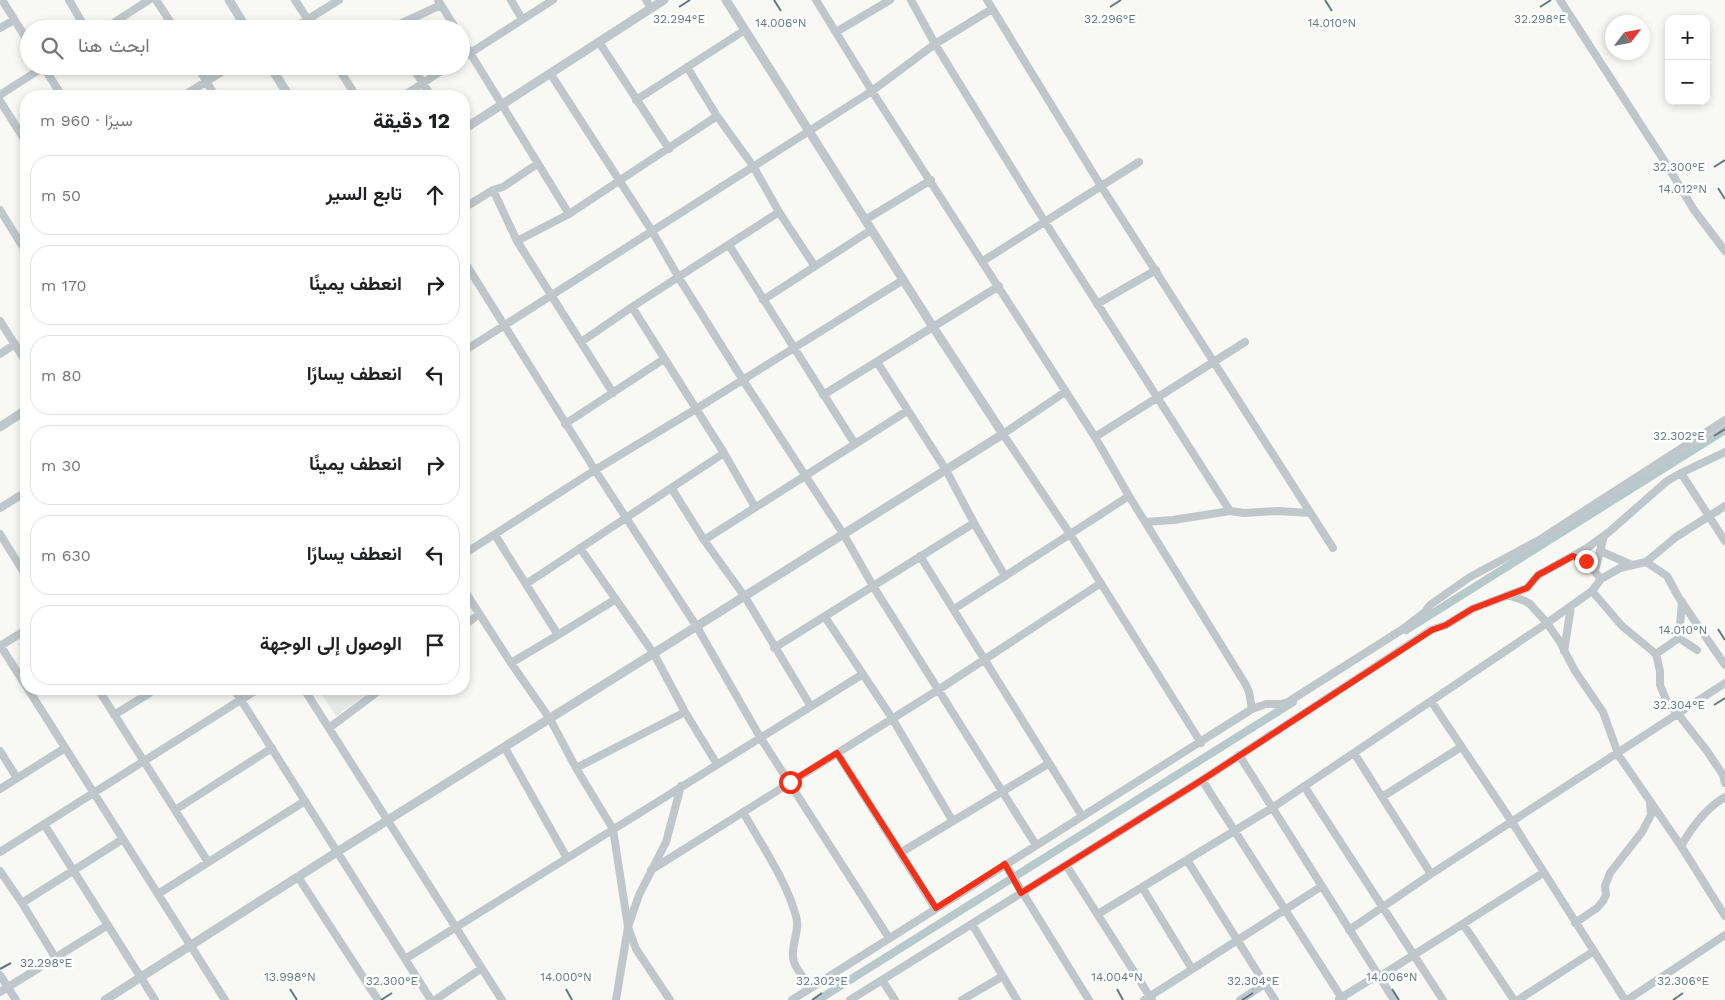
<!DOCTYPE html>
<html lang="ar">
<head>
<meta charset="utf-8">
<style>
	:root { --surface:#fff; --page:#f6f6f6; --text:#202124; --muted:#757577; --line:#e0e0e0 }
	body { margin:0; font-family:"Work Sans",Vazirmatn,sans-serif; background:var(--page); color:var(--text); direction:rtl }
	.controls { position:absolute; right:15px; top:15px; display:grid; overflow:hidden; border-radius:10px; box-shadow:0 2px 8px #0003 }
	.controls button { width:45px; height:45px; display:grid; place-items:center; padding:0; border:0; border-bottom:1px solid var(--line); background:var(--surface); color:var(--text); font:25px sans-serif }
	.compass { position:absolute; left:1605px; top:15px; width:45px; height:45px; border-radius:50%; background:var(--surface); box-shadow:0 2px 8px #0003; rotate:58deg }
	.stop { position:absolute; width:15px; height:15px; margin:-11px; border:4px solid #f43019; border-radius:50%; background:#fff }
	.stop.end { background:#f43019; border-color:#fff; box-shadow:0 1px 5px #0008 }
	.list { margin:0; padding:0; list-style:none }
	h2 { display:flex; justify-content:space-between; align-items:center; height:65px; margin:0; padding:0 20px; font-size:21px }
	h2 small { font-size:16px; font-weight:400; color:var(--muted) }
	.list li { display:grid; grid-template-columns:32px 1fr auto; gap:15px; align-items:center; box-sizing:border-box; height:80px; margin:0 10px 10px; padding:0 10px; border:1px solid var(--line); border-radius:20px }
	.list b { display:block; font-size:19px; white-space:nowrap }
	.list em { font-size:16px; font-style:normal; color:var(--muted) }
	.icon { flex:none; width:28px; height:28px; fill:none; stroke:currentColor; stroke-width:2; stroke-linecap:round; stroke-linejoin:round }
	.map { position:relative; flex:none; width:1725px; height:1000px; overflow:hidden; direction:ltr }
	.search { position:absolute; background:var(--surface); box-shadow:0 2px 8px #0003; left:20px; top:20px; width:450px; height:55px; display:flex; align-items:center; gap:12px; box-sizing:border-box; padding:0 18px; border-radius:28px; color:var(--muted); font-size:19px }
	.panel { position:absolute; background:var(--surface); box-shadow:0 2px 8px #0003; left:20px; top:90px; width:450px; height:605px; border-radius:20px; direction:rtl }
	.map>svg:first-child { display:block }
	.built { fill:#e6e8e6 }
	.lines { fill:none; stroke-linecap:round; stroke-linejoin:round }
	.canal { stroke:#b7c9cb; stroke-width:8 }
	.minor { stroke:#c0c7ca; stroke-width:8 }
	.tertiary { stroke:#c0c7ca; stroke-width:9 }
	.route { stroke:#f43019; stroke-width:6 }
	.ticks { fill:none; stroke:#607983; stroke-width:2 }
	.ticks-label { font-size:12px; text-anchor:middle; fill:#607983; stroke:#fff; stroke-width:5; stroke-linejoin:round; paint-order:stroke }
</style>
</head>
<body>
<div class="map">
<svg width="1725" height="1000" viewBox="0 0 1725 1000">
	<rect width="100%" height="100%" fill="#f8f8f5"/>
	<path class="built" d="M318,689H374L336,716Z"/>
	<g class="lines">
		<path class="canal" d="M1406,630L1725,430
			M818,1000L1293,702"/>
		<path class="minor" d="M2,0L29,43
			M69,0L86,29
			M156,0L175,29
			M295,0L314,29
			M438,0L456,29
			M511,0L522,19
			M646,0L651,8
			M816,0L872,91L1095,437L1129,496L1246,685L1249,692L1252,709
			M911,0L935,44L1045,222L1230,511
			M987,0L1101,186L1333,548
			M1560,0L1665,162L1694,210L1725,251
			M0,28L14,20
			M104,29L149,0
			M292,29L339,0
			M389,29L441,5
			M836,32L890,0
			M461,38L569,214
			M599,42L669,149
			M461,59L553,0
			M43,66L62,96
			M197,66L215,96
			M337,66L356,96
			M412,66L431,96
			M687,67L717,116L753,166L779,212L814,265
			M550,73L652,231L679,278L743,380L844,535L873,586L1036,845
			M0,95L45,66
			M183,96L231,66
			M403,96L449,66
			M636,100L745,30
			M0,101L26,142
			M493,190L517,241L613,393
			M464,208L493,190L503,187L537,164
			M0,210L26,252
			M865,220L931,180
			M517,241L569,214L717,116
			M729,245L855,444
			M464,261L595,470L697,627L760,737L889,938
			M983,261L1139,162
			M763,300L871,230
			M1097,304L1156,270
			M632,307L724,453L755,507
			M0,321L26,362
			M581,342L632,307L779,212
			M464,351L872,91L935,44L992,9
			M0,354L15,344
			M877,362L946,470L974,523L1005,576
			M1065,392L1003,434L1070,534L1201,743
			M823,395L999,286
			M565,424L664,359
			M1095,437L1245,342
			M1681,473L1725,452
			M672,489L704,540L745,597L810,705
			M0,508L26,492
			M1146,522L1173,520L1230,511L1244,513L1278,511L1310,513
			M0,534L26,576
			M495,535L558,635
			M704,540L907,411
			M580,548L654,654L685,712L717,764
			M1600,551L1632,565
			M464,554L595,470L696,409L903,280
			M920,556L1082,816
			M1573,556L1586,561L1601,579
			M1646,562L1676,537L1725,506
			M1595,570L1604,536
			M526,584L724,453
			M464,590L511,663L550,719L576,768L613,829L628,927L636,949L670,1000
			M1592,591L1622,626L1656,654L1660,671V685L1667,702L1678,714L1707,751L1723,775L1725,783
			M1508,595L1525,601L1530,604L1547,623L1560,642L1575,671L1603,712L1619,756L1681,846L1725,916
			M954,609L1129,496
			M825,617L892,718L952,820
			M464,626L479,614
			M1679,638L1697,650
			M0,645L26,686
			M0,646L26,630
			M774,648L974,523
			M1564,651L1571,607
			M1656,654L1679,638L1682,602
			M511,663L558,635L616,599
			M28,689L225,1000
			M98,689L208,862
			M234,689L431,1000
			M304,689L502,1000
			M1431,701L1512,822L1625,1000
			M114,715L156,689
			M329,728L381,689
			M505,748L567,858
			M0,751L17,778
			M837,753L935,908
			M1354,753L1431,874
			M1239,755L1394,1000
			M576,768L685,712
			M1202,780L1343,1000
			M1304,786L1443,1000
			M0,789L65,748
			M1382,797L1461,747
			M175,810L272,748
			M743,812C761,844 786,880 796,916C801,932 789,946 794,962C797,971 806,980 811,988
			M44,824L155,1000
			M1681,846C1692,827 1706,808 1725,797
			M0,852L258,689
			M900,853L1048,764
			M1187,860L1275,1000
			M1005,864L1089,1000
			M1066,865L1152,1000
			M651,870L938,690L1101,583
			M0,871L22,903L55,957
			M298,877L378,1000
			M1142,887L1192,969
			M158,894L305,801
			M22,903L123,839
			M1098,914L1272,808L1547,623L1592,591L1601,579L1620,568L1646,562L1667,576L1679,598L1725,665
			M1575,923L1597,908L1603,901L1606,895L1605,886L1610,873L1642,832L1651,815L1650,803
			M972,924L1017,1000
			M1463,924L1514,1000
			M1349,930L1431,874L1725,683
			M405,959L863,674
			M0,975L16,1000
			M1379,977L1543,873
			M882,980L895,1000
			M0,992L108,925
			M1339,999L1378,975
			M435,1000L482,968
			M616,1000L628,927L639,895L666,842L681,786
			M792,1000L1252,709L1266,704H1281L1288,702L1403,629L1425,612L1430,605L1470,577L1539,540L1725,420
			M850,1000L1202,780L1431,630L1446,625L1472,609L1527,588L1538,575L1587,548L1609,532L1667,481L1681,473L1725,541
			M962,1000L1003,976
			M1144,1000L1322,886
			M1240,1000L1265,984
			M1518,1000L1594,951
			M1627,1000L1725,935"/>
		<path class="tertiary" d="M229,0L247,29
			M270,66L289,96
			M464,129L664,0
			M0,427L26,410
			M105,1000L337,852L1003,434L933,327L726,0"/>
	</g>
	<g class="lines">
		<path class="route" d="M790,782L837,753L936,908L1005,864L1021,893L1202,780L1432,630L1446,625L1472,609L1527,588L1538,575L1573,556L1586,561"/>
	</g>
	<path class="ticks" d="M774,0L781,11M1325,0L1332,11M679,7L690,0M1110,7L1121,0M1540,7L1551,0M1714,167L1725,160M1718,188L1725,199M1714,436L1725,429M1718,629L1725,640M1714,705L1725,698M0,969L11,963M290,989L297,1000M566,989L572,1000M1117,989L1123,1000M1392,989L1399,1000M381,1000L392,993M812,1000L822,993M1242,1000L1253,993M1673,1000L1683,993"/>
	<g class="ticks-label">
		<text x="679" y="23">32.294°E</text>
		<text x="1540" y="23">32.298°E</text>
		<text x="1110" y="23">32.296°E</text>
		<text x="781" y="27">14.006°N</text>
		<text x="1332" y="27">14.010°N</text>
		<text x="1679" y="171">32.300°E</text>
		<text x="1683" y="193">14.012°N</text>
		<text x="1679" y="440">32.302°E</text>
		<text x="1683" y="634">14.010°N</text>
		<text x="1679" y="709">32.304°E</text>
		<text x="46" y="967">32.298°E</text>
		<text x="290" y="981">13.998°N</text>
		<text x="566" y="981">14.000°N</text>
		<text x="1117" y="981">14.004°N</text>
		<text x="1392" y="981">14.006°N</text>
		<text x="392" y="985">32.300°E</text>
		<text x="822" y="985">32.302°E</text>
		<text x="1253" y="985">32.304°E</text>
		<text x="1683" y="985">32.306°E</text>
	</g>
</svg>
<div class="controls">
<button>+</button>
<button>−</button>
</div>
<svg class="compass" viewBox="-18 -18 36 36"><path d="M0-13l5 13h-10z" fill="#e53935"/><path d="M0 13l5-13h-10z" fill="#757577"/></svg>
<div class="stop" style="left:790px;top:782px"></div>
<div class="stop end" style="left:1586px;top:561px"></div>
<div class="search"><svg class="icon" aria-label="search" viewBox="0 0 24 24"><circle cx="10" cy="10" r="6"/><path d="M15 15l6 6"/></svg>ابحث هنا</div>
<section class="panel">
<h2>12 دقيقة<small>سيرًا · 960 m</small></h2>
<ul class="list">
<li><svg class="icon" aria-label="ahead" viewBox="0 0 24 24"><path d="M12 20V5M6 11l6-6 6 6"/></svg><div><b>تابع السير</b></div><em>50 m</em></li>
<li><svg class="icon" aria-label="right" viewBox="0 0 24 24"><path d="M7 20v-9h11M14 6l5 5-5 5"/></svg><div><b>انعطف يمينًا</b></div><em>170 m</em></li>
<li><svg class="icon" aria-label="left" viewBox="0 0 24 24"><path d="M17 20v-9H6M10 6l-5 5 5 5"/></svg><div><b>انعطف يسارًا</b></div><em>80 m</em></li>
<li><svg class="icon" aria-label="right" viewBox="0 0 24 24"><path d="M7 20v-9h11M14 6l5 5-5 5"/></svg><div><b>انعطف يمينًا</b></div><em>30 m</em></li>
<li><svg class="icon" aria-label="left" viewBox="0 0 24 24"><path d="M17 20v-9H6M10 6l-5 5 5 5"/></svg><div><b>انعطف يسارًا</b></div><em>630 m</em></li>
<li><svg class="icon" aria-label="arrive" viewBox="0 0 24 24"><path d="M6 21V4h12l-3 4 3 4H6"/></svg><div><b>الوصول إلى الوجهة</b></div></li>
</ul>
</section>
</div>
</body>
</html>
